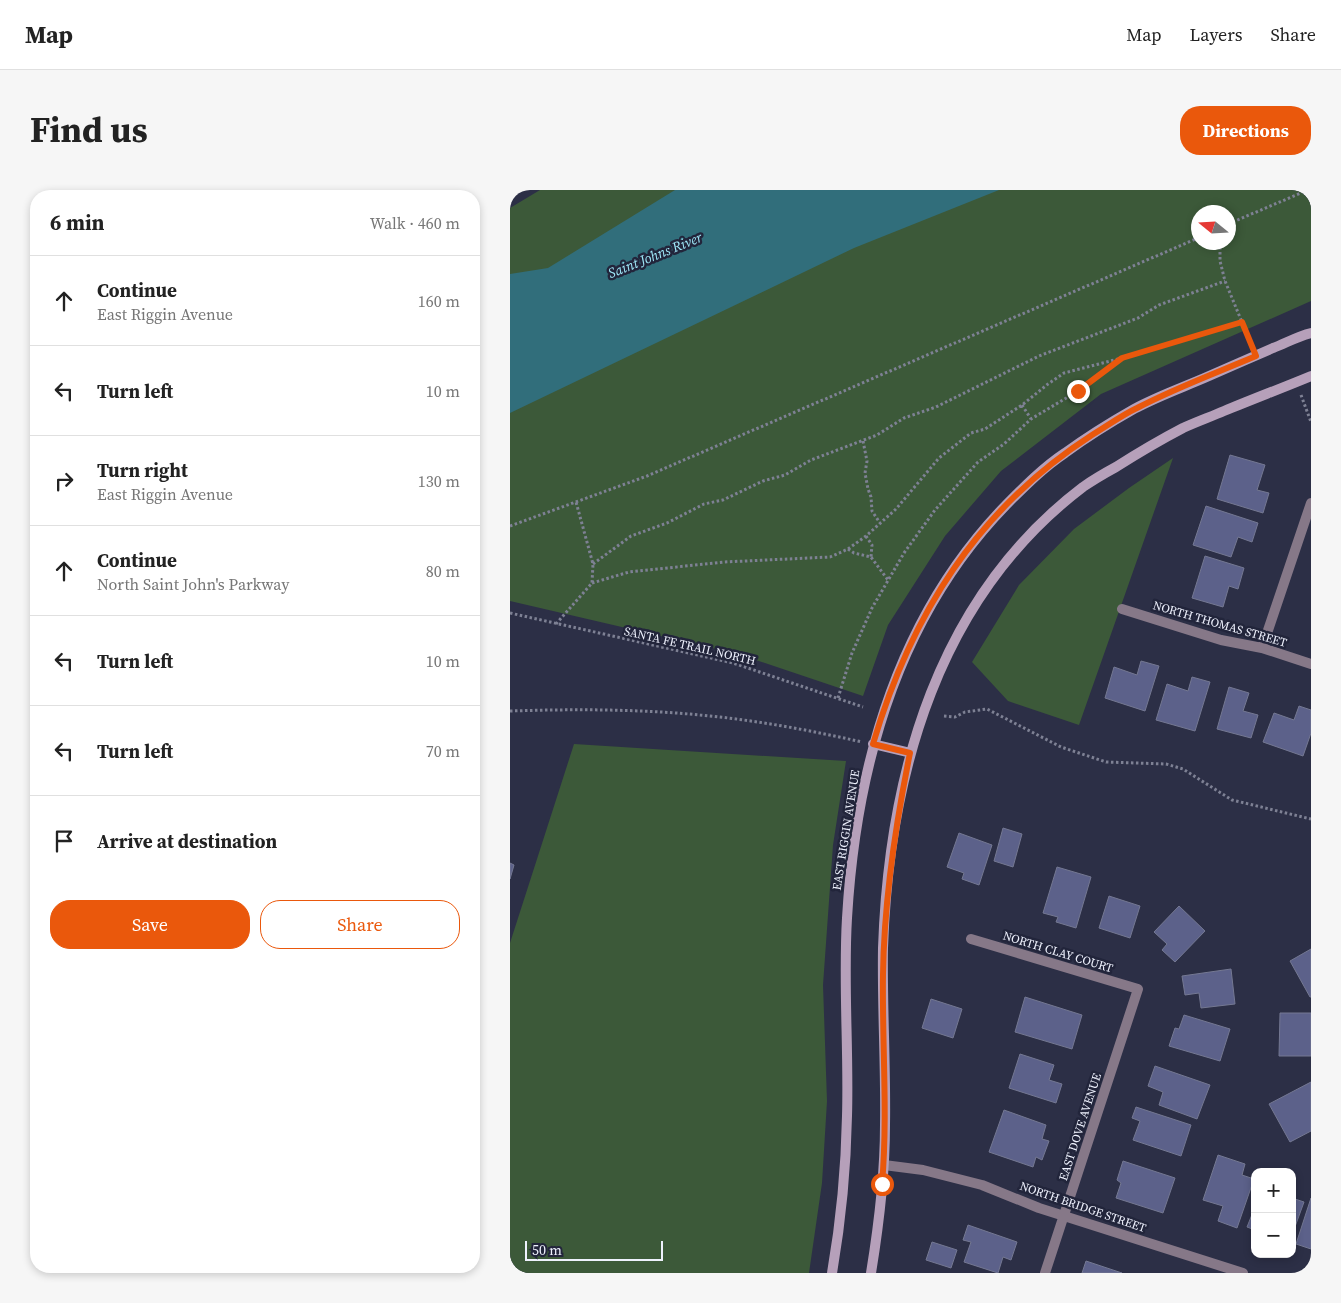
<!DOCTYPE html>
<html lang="en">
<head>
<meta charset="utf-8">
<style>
	:root { --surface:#fff; --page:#f6f6f6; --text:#222; --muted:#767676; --line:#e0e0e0; --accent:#ea580c }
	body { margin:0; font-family:"Source Serif 4",serif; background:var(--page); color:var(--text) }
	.controls { position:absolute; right:15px; bottom:15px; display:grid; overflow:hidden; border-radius:10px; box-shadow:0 2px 8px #0003 }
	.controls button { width:45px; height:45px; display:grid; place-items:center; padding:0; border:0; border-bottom:1px solid var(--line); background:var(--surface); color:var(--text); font:25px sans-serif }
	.compass { position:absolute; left:681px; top:15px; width:45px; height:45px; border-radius:50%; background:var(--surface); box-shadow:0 2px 8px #0003; rotate:288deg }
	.scale { position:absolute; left:15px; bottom:12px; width:138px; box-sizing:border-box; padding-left:5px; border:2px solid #eef1fd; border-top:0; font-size:14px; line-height:18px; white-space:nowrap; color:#eef1fd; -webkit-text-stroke:4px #22253b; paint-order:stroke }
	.stop { position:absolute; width:15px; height:15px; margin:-11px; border:4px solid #ea580c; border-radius:50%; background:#fff }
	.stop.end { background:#ea580c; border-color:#fff; box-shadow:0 1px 5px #0008 }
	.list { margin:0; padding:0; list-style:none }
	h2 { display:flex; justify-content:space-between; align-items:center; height:65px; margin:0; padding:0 20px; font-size:21px }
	h2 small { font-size:16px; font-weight:400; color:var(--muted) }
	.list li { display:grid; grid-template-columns:32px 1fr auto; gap:15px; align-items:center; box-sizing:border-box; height:90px; padding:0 20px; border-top:1px solid var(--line) }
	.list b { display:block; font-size:19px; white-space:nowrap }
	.list p { margin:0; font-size:16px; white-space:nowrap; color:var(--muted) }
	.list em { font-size:16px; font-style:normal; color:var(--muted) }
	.actions { display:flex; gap:10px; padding:15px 20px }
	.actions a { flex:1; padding:11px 0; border:1px solid var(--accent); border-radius:20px; text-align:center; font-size:18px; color:var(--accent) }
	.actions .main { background:var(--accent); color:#fff }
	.icon { flex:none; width:28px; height:28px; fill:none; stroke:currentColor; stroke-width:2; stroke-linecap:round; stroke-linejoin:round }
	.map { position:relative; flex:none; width:801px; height:1083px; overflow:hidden; border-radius:20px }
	header { display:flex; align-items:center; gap:30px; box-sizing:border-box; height:70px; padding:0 25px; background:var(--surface); border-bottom:1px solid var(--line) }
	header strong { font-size:24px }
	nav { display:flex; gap:28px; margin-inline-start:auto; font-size:18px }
	.intro { display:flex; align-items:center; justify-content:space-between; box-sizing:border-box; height:120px; padding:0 30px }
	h1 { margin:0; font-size:35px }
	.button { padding:12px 22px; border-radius:20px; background:var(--accent); color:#fff; font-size:18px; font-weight:700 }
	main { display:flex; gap:30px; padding:0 30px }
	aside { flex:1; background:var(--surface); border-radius:20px; box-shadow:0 2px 8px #0003 }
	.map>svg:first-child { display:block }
	.green { fill:#3c5939; fill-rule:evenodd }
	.water { fill:#316e7b }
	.building { fill:#5c618a; stroke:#747892 }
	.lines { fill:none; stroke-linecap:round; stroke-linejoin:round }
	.path { stroke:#7e8194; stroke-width:3; stroke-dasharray:2.5 2.5; stroke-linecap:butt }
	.minor { stroke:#867888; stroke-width:10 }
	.secondary { stroke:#b6a0ba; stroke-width:10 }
	.route { stroke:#ea580c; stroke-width:6 }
	.labels { text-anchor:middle; stroke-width:5; stroke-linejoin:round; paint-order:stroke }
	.street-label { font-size:12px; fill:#eef1fd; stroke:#22253b }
	.water-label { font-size:14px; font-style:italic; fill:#a0eafa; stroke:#22253b }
</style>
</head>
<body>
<header>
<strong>Map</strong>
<nav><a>Map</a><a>Layers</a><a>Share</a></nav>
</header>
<div class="intro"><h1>Find us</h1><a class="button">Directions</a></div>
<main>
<aside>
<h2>6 min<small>Walk · 460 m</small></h2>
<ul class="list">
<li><svg class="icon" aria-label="ahead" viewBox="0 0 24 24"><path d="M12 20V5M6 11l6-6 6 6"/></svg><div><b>Continue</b><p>East Riggin Avenue</p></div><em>160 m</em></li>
<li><svg class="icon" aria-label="left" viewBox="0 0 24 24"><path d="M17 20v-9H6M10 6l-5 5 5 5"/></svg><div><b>Turn left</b></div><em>10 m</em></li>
<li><svg class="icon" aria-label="right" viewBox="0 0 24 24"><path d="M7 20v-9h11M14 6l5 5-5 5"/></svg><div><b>Turn right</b><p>East Riggin Avenue</p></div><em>130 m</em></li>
<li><svg class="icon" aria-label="ahead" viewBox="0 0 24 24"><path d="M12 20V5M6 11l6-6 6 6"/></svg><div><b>Continue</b><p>North Saint John's Parkway</p></div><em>80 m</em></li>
<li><svg class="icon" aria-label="left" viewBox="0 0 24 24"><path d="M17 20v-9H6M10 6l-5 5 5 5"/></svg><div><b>Turn left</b></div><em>10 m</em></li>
<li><svg class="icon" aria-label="left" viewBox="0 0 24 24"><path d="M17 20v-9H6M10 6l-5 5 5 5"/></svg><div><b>Turn left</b></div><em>70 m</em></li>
<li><svg class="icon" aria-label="arrive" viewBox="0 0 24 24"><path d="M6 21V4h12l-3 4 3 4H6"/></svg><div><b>Arrive at destination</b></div></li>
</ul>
<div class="actions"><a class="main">Save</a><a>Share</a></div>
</aside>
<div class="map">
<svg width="801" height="1083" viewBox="0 0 801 1083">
	<rect width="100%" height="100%" fill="#2c2f46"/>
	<path class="green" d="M30,0H801V111L591,204L491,281L435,346L378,435L353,506L228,464L0,411V18ZM688,22H718V52H688Z
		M663,268L569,535L498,511L462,472L509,395L564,339L619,298Z
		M64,554L336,571L323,655L313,795L317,911L312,993L299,1083H0V753Z"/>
	<path class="water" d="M165,0H489L344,58L0,223V84L38,78Z"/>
	<path class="building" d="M720,265L755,275L747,300L759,303L753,323L707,309Z
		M696,316L748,333L742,352L728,347L721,367L683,355Z
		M695,366L734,378L728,399L719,396L713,417L682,408Z
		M631,471L649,476L635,521L595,508L604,477L627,485Z
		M682,487L700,492L685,541L646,530L657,494L678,501Z
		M719,497L739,503L733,521L748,525L741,548L707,539Z
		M789,516L801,520V543L793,566L753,552L764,523L784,530Z
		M493,638L512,644L503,677L484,671Z
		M449,643L482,655L469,695L452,689L454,683L437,677Z
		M0,673L4,675L0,689Z
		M547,677L581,687L566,738L546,732L548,727L533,723Z
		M599,706L630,716L620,748L589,738Z
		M669,716L695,741L665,772L652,760L657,754L644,742Z
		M801,759V807H800L780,771Z
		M721,779L725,814L691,818L689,803L675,805L672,786Z
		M515,807L572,825L562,859L505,842Z
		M421,809L452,819L443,848L412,838Z
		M770,823H801V866H769Z
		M674,825L720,839L710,871L659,856L665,838L669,839Z
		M510,864L544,875L539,890L552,894L546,913L499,898Z
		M645,876L700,895L687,929L649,915L653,902L638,896Z
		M801,892V941L780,952L759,914Z
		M626,917L681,935L671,966L623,950L630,931L622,928Z
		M494,920L536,935L532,949L539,951L532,970L526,967L523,977L479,962Z
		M708,965L735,974L732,985L744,989L727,1038L708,1031L713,1016L693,1010Z
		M613,971L665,988L653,1023L606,1008L611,993L607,990Z
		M782,1008L794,1012L782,1045Z
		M801,1008V1059L786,1054Z
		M745,1017V1040L737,1037Z
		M458,1035L507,1052L501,1070L493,1067L488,1083L454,1072L461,1052L453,1050Z
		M422,1052L447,1060L441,1078L416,1070Z
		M576,1071L612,1083H572Z"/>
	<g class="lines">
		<path class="path" d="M718,34L798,0
			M710,52V71L715,91L741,154
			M791,205L801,232
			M512,215L521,229
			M353,251L357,271L355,283L358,299L361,307L362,321L370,333
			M0,336L137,286L688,48
			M356,346L362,355L361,367
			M338,359L344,363L361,367L378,390
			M83,374L121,346L157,333L194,314L213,310L253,291L275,285L301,270L367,245L394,228L426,217L529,166L628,128L649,115L715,91
			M82,393L119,382L214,372L320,367L338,359L356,346L386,319L429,268L461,243L475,239L512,215L538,194L554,183L612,168
			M0,423L223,473L353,517
			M46,434L82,393L83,374L66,312
			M328,508L342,463L362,418L394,363L425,320L468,272L494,254L521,229L568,201L612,168L732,132
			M0,521C63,519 127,519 190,525C245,530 299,540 352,552
			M434,526L445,527L455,522L477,519L551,557L596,572L656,574L673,579L722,610L801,629"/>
		<path class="minor" d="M612,419L711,450L752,458L801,474
			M752,458L801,313
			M461,749L628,799L535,1083
			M374,975L413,980L472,995L529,1018L733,1083"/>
		<path class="secondary" d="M363,554L401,563
			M322,1083C331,1031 336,979 337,926C339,860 333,794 337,728C346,575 388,425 498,313C516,295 534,277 555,263C577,247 601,232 624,219C648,206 674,197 699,186C720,177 742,167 763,158C776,153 788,146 801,143
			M361,1083C369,1034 375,984 375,935C376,876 372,817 373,758C379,583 428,407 573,297C583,290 595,283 606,277C628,263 650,250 673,238C686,232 700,227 714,221C743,209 772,198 801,186"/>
	</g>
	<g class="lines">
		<path class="route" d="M372,994C378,925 372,855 373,785C374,710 385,637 400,563L363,554C401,425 467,319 582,245C597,236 612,225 627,218C665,198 706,183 746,166L732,132L612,168L568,201"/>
	</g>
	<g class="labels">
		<g class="street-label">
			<text transform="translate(710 434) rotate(16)" y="4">NORTH THOMAS STREET</text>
			<text transform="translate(180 456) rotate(13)" y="4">SANTA FE TRAIL NORTH</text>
			<text transform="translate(336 640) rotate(-81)" y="4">EAST RIGGIN AVENUE</text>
			<text transform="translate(548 762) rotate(17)" y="4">NORTH CLAY COURT</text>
			<text transform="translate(570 937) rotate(-72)" y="4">EAST DOVE AVENUE</text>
			<text transform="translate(573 1017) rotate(19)" y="4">NORTH BRIDGE STREET</text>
		</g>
		<g class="water-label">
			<text transform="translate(145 65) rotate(-22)" y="5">Saint Johns River</text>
		</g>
	</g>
</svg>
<div class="controls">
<button>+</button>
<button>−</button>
</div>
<svg class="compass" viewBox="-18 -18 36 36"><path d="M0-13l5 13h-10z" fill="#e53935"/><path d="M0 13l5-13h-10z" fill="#767676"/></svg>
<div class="scale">50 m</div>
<div class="stop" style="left:372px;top:994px"></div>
<div class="stop end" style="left:568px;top:201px"></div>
</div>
</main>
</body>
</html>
